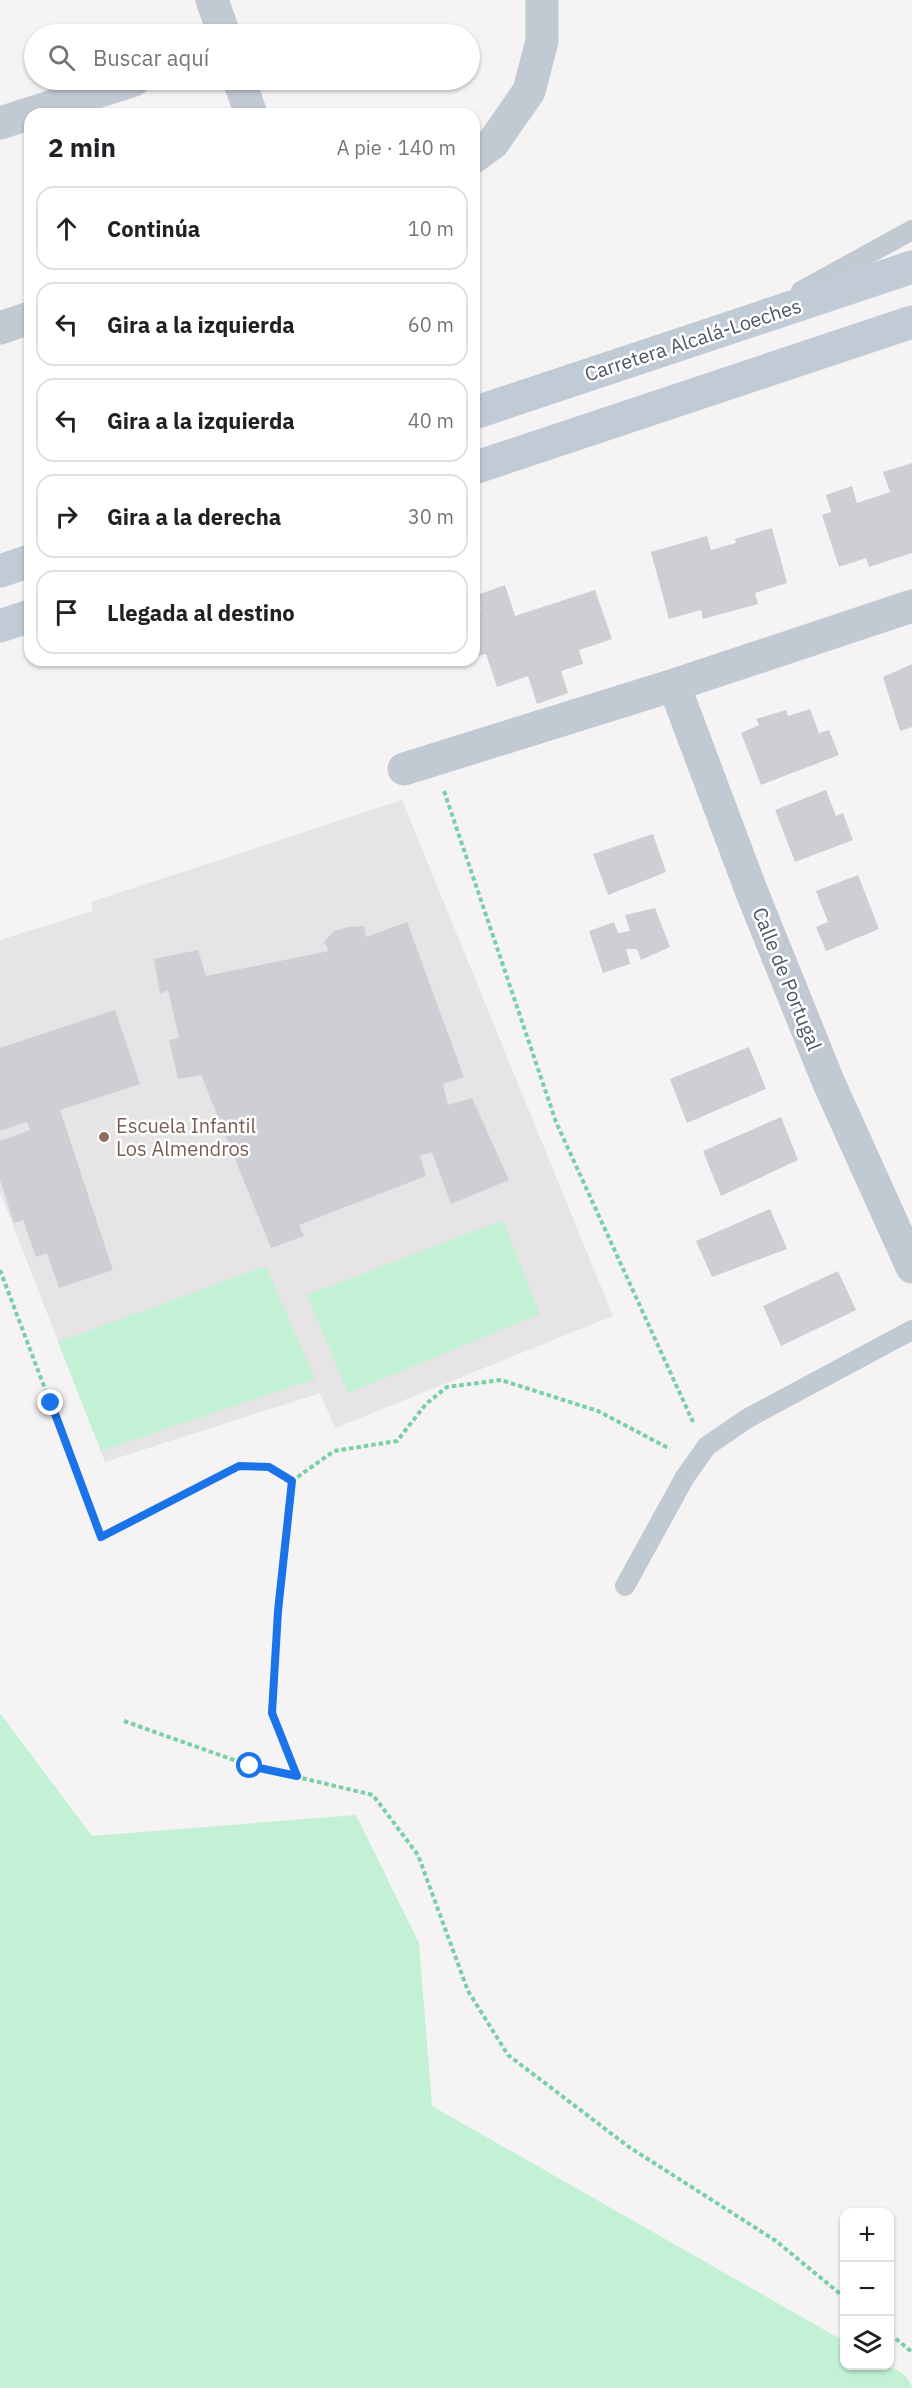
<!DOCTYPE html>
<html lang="es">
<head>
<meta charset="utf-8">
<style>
	:root { --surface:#fff; --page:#f6f6f6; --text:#202124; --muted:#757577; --line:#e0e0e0 }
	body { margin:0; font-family:"IBM Plex Sans",sans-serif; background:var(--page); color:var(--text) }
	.controls { position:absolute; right:18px; bottom:18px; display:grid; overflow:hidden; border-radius:12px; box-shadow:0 2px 4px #0004 }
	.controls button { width:54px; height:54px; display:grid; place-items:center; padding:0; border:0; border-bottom:2px solid var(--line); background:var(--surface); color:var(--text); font:30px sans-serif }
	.stop { position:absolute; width:18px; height:18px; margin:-14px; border:4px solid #1a73e8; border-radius:50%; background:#fff }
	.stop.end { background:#1a73e8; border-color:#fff; box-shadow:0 2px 6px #0008 }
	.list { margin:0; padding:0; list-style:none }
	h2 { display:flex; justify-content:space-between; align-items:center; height:78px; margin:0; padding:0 24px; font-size:26px }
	h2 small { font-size:20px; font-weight:400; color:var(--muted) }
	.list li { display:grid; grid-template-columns:39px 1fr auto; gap:18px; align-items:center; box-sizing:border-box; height:84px; margin:0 12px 12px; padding:0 12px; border:2px solid var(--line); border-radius:18px }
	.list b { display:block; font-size:22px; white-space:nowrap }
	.list em { font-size:20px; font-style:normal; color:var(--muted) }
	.icon { flex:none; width:33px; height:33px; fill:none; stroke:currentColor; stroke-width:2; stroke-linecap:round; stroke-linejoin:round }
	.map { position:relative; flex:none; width:912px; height:2388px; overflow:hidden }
	.search { position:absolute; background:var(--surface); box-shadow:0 2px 4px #0004; left:24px; top:24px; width:456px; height:66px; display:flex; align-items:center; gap:15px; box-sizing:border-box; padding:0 21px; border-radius:33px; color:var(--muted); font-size:22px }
	.panel { position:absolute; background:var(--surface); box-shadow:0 2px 4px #0004; left:24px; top:108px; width:456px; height:558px; border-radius:18px }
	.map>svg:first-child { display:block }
	.education { fill:#e6e4e5 }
	.green { fill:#c3f1d5 }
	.building { fill:#cdcfd5 }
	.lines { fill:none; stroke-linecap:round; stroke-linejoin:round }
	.path { stroke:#7ad0a6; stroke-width:4; stroke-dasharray:4.5 3; stroke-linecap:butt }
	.lane { stroke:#c1cad2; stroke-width:20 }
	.street { stroke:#c1cad2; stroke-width:33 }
	.secondary { stroke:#c1cbd6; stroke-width:33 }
	.route { stroke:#1a73e8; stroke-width:8 }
	.education-dot { fill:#8d6e63; stroke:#fff; stroke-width:2 }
	.labels { text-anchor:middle; stroke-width:5; stroke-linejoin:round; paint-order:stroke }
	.street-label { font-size:20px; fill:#4a5661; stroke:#fff }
	.education-label { font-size:20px; fill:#785e54; stroke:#fff; text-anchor:start }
</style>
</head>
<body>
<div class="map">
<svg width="912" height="2388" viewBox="0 0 912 2388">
	<rect width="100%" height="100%" fill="#f5f3f3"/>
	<path class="education" d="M402,800L613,1316L335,1428L320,1393L105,1462L0,1192V940L93,911L91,902Z"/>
	<path class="green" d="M503,1220L540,1314L348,1393L307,1295Z
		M266,1266L315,1379L101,1451L58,1342Z
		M0,1713L92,1836L356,1815L419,1943L432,2106L844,2341V2366C866,2366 905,2360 912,2388H0Z"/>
	<path class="building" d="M912,463V553L869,567L866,558L839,567L822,515L831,512L826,495L852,486L857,503L890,492L883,472Z
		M772,528L787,583L755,593L758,604L703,619L701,610L669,619L651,552L707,536L711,550L736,543L735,539Z
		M505,585L515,616L595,590L612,639L579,650L583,664L561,671L568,693L537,704L528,676L497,687L486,654L474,657V611L481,609L477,595Z
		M912,664V727L900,731L883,677Z
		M810,709L819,733L829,730L839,755L761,785L741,733L759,725L756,719L786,710L788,716Z
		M826,790L836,816L843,813L853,840L795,862L775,810Z
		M653,834L666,872L608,895L593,854Z
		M858,875L879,929L826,951L816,927L828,922L816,891Z
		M655,908L670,947L641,960L637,949H626L630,964L603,973L589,931L614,922L618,933L630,931L625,915Z
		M407,922L464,1077L443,1084L448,1105L472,1098L509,1180L451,1204L432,1152L420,1156L426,1176L299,1225L304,1236L271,1248L201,1075L178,1079L169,1040L179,1038L168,990L160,994L154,959L198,950L206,976L329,951L324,942L334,931L348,927L364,926L366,937Z
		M115,1010L140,1084L60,1110L113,1270L59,1288L47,1253L36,1257L23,1220L14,1223L0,1180V1141L30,1130L27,1122L0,1131V1048Z
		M749,1047L766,1089L687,1123L670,1079Z
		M781,1117L798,1160L721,1196L703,1151Z
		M770,1209L787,1249L712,1277L696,1241Z
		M838,1271L856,1310L781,1346L763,1306Z"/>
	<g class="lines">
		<path class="path" d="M444,791L556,1122L693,1422
			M0,1270L101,1537L239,1466L269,1467L292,1481
			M124,1721L251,1766L373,1795L418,1855L468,1991L508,2055L629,2147L776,2241L844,2297
			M297,1776L272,1713L278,1611L292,1481L334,1451L397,1441L426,1404L447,1387L501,1380L598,1411L670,1449
			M890,2334L912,2352"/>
		<path class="lane" d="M801,291L912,230
			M625,1586L685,1477L707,1446L748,1418L912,1330"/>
		<path class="street" d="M212,0L224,34
			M239,80L251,114
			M0,123L134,80
			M474,157L493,143L529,91L542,41V0
			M0,328L30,318
			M674,685L751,890L828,1081L912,1267
			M404,769L674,685L912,606"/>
		<path class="secondary" d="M474,413L912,267
			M474,468L912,322
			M0,571L30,561
			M0,626L30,616"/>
	</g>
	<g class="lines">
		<path class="route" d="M51,1403L101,1537L239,1466L269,1467L292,1481L278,1611L272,1713L297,1776L250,1766"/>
	</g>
	<circle class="education-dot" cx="104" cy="1137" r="6"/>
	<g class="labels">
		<g class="street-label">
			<text transform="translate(693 340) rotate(-18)" y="7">Carretera Alcalá-Loeches</text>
			<text transform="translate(787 979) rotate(68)" y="7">Calle de Portugal</text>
		</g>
		<g class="education-label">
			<text x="116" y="1133">Escuela Infantil<tspan x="116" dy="23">Los Almendros</tspan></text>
		</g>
	</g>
</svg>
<div class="controls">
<button>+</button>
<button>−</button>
<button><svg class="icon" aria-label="layers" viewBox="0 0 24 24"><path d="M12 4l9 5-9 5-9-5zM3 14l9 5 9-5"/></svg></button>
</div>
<div class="stop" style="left:250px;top:1766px"></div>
<div class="stop end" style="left:51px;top:1403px"></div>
<div class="search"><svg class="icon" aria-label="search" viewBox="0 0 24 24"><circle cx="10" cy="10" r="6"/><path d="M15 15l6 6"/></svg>Buscar aquí</div>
<section class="panel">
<h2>2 min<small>A pie · 140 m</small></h2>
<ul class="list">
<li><svg class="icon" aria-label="ahead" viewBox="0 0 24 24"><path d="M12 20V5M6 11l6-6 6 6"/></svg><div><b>Continúa</b></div><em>10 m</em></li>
<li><svg class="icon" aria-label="left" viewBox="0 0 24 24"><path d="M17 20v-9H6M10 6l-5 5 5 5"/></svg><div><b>Gira a la izquierda</b></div><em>60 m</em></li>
<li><svg class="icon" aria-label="left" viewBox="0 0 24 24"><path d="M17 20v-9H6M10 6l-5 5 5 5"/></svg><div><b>Gira a la izquierda</b></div><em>40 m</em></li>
<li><svg class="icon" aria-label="right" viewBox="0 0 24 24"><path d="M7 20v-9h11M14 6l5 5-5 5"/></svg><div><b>Gira a la derecha</b></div><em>30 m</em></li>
<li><svg class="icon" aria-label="arrive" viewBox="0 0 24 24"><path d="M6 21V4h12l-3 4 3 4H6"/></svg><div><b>Llegada al destino</b></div></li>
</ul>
</section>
</div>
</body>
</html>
